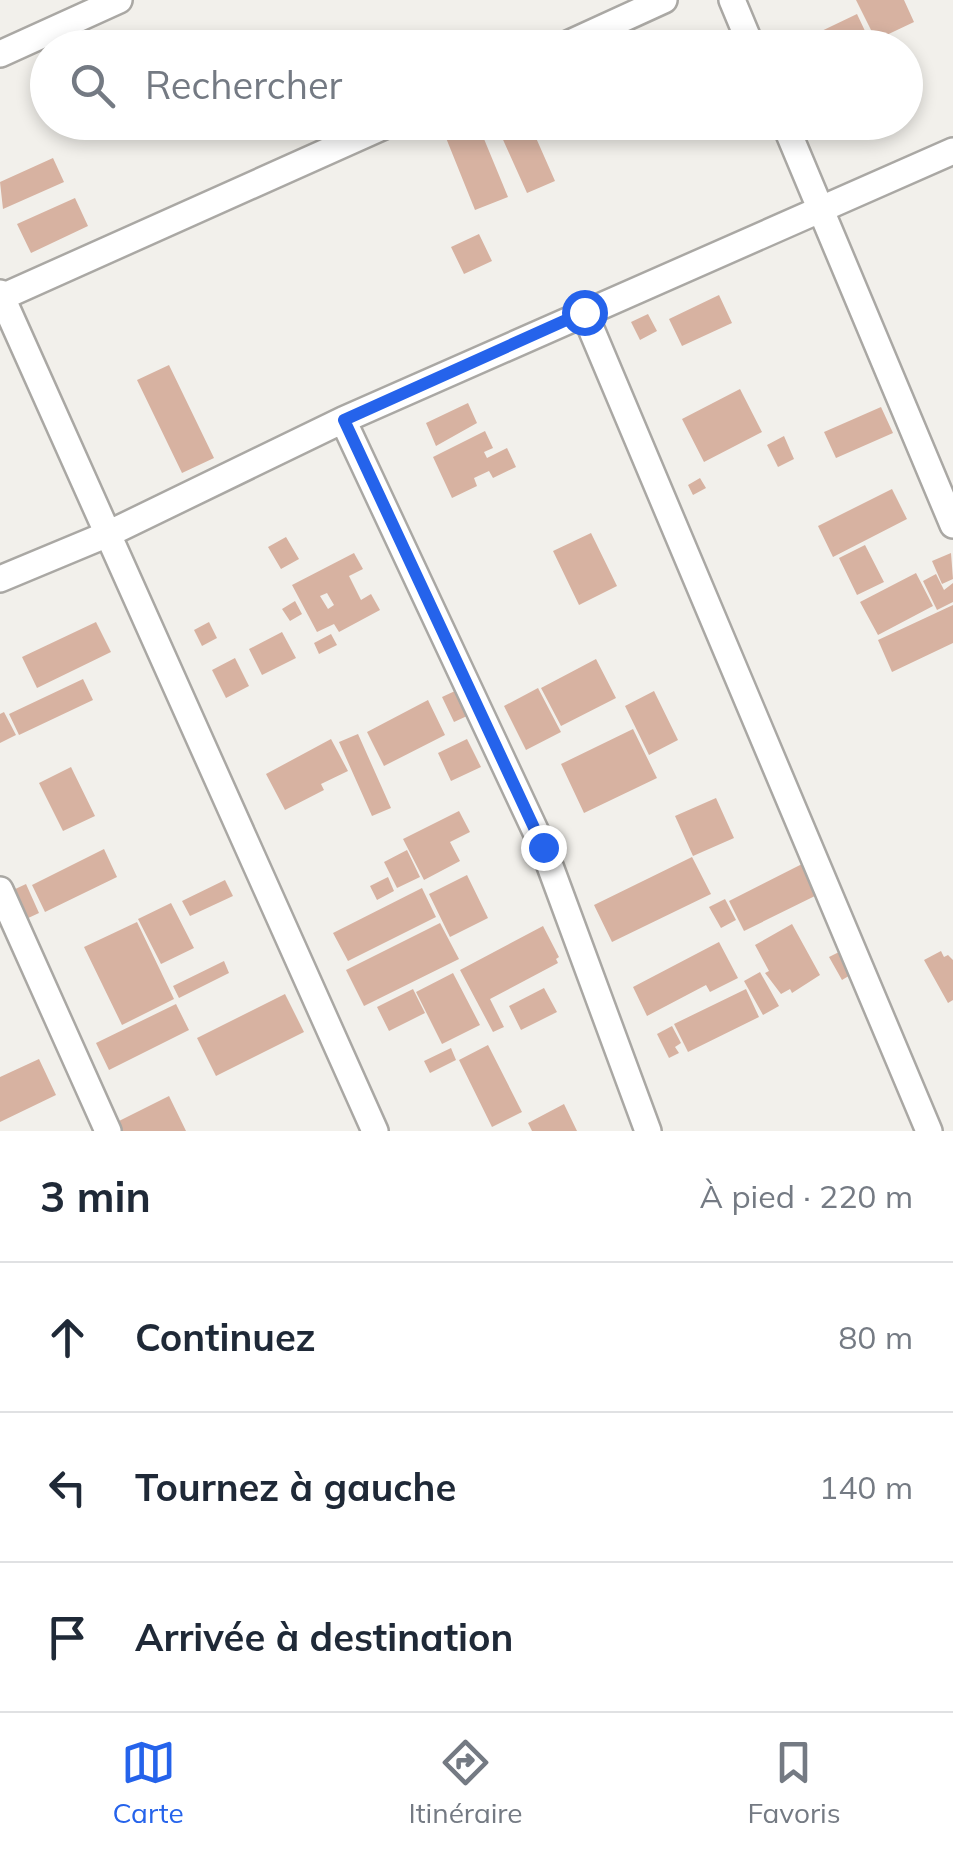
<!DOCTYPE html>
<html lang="fr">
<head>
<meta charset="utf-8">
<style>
	:root { --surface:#fff; --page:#f2f2f3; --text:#1f2937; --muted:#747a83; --line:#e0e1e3; --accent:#2563eb }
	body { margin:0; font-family:Mulish,sans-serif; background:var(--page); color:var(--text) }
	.stop { position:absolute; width:30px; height:30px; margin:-22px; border:8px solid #2563eb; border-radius:50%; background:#fff }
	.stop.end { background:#2563eb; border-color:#fff; box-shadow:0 2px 10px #0008 }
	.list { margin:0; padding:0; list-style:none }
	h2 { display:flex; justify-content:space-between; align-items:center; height:130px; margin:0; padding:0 40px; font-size:42px }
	h2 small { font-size:32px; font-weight:400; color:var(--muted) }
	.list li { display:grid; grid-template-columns:65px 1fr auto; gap:30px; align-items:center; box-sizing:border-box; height:150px; padding:0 40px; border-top:2px solid var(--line) }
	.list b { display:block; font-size:38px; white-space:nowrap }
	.list em { font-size:32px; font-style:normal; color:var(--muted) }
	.icon { flex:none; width:55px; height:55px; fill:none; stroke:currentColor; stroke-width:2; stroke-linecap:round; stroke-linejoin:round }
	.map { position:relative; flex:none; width:953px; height:1131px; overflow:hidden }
	.search { position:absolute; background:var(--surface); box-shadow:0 5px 15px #0003; left:30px; right:30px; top:30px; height:110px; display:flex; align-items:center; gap:25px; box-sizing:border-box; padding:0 35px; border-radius:55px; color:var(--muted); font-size:38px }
	.sheet { height:580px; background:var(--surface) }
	nav { display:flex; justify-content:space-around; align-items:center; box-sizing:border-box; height:140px; border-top:2px solid var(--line); background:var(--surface); font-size:28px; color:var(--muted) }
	nav a { display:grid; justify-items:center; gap:5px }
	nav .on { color:var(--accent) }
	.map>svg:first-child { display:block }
	.building { fill:#d7b2a1; fill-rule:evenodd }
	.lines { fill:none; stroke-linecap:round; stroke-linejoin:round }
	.minor-casing { stroke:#aaa8a4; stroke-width:30 }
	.minor { stroke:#fff; stroke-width:25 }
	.route { stroke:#2563eb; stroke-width:12 }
</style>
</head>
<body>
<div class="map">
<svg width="953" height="1131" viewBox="0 0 953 1131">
	<rect width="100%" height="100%" fill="#f2f0eb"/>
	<path class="building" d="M856,0H904L914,22L876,40Z
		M857,14L873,48H786Z
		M454,122H477L508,197L475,210L442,128Z
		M495,122H529L555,181L527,193Z
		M53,158L64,182L3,209L0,182Z
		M75,198L88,226L31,253L17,224Z
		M479,234L492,261L464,274L451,247Z
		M719,295L732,323L682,346L669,319Z
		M648,314L657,331L640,340L631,322Z
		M169,365L214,458L182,473L137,380Z
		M740,389L762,432L704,462L682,419Z
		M468,403L477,423L436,446L426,423Z
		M881,407L893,433L836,458L824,432Z
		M485,431L493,448L484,452L487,458L507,448L516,467L493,478L489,471L474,478L477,486L452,498L433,457Z
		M784,436L794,459L778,467L767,445Z
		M700,478L706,488L693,495L688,485Z
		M892,489L907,519L833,557L818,526Z
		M591,533L617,586L579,605L553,551Z
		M286,537L299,559L281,569L268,547Z
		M865,545L884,582L857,595L839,558Z
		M354,553L363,569L349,576L361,600L371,594L380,610L339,632L334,624L317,632L292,585ZM327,593L334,605L328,609L320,596Z
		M951,553L953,579L942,584L932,561Z
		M916,573L933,606L878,635L860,602Z
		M936,574L944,590L953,583V602L937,610L923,581Z
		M295,601L302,614L290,621L282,609Z
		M953,605V643L892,672L878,640Z
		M96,622L111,652L37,688L22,657Z
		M209,622L217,638L202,646L194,630Z
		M282,632L296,658L262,675L249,649Z
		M331,634L337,645L319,654L314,643Z
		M235,658L249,686L226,698L212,670Z
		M596,659L616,698L561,726L541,688Z
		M83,679L93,700L19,735L9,714Z
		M538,688L561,732L526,750L504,706Z
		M455,691L467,716L454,722L442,697Z
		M654,691L678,740L649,755L625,706Z
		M428,700L445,735L384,766L367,732Z
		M4,712L16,735L0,743V714Z
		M633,729L657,778L584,813L561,764Z
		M358,734L391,808L372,816L339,742Z
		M331,739L348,771L321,784L324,790L285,810L266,774Z
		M467,739L481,767L451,781L438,753Z
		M71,767L95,816L63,831L39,783Z
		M716,798L734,838L693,856L675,816Z
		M459,811L470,832L450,842L460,861L424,880L403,839Z
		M104,849L117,877L45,912L32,885Z
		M407,850L420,877L397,888L384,862Z
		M692,857L711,894L612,942L594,905Z
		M804,863L819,894L744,931L729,901Z
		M467,875L488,918L450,937L429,894Z
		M388,877L394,891L377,900L370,886Z
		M225,880L233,896L190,916L182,901Z
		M26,884L39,913L24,920L11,891Z
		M422,888L436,917L348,961L333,933Z
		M725,899L736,920L721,928L709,907Z
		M171,903L194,948L161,964L138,919Z
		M137,922L174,999L122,1025L84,947Z
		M440,923L459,959L364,1006L346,970Z
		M792,924L820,975L792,993L790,989L781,994L765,973L769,971L755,945Z
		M543,926L559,957L556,959L558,963L490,999L504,1027L493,1032L460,970Z
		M719,942L738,978L710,992L706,985L647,1016L633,987Z
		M845,949L857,971L842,980L829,957Z
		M941,951L944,957L948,955L953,960V1000L948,1003L924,960Z
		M224,961L229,973L179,998L173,986Z
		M760,972L779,1006L763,1015L744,981Z
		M453,973L480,1025L442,1044L416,992Z
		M544,988L557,1012L521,1030L509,1006Z
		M413,989L425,1013L389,1031L377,1007Z
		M746,989L759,1017L688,1052L674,1024Z
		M285,994L304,1032L216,1076L197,1038Z
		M176,1004L189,1030L109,1070L96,1043Z
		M672,1026L681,1043L675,1047L679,1053L669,1058L657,1034Z
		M488,1045L522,1112L492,1127L459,1060Z
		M451,1048L456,1060L430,1073L424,1061Z
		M39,1059L56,1095L0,1122V1077Z
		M169,1096L186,1131H122L117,1122Z
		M564,1104L577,1131H532L528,1123Z"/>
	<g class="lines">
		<g class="minor-casing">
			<path id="minor" d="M732,0L752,48
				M559,48L664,0
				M0,54L119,0
				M784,122L953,525
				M0,293L375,1131
				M0,298L393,122
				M584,312L929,1131
				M343,420L543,847L648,1131
				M0,579L108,534L343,420L953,151
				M0,890L108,1131"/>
		</g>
		<use href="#minor" class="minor"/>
	</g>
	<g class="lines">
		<path class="route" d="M543,847L344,420L584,312"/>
	</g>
</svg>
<div class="stop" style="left:584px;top:312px"></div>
<div class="stop end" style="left:543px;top:847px"></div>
<div class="search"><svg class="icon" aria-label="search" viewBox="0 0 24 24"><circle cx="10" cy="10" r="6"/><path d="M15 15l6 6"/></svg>Rechercher</div>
</div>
<section class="sheet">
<h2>3 min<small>À pied · 220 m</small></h2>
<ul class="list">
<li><svg class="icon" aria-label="ahead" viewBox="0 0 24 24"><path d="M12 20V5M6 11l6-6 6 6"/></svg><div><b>Continuez</b></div><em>80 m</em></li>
<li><svg class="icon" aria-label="left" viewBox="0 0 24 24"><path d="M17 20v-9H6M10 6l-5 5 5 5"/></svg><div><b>Tournez à gauche</b></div><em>140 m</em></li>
<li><svg class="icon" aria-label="arrive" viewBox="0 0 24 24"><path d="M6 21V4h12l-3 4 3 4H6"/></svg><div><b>Arrivée à destination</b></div></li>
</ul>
</section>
<nav>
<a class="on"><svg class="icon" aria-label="map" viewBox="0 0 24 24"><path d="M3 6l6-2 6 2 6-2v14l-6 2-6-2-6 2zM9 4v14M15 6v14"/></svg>Carte</a>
<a><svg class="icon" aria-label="directions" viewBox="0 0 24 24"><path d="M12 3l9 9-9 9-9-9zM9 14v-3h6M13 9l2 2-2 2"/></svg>Itinéraire</a>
<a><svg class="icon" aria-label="saved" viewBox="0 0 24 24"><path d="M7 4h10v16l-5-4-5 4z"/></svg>Favoris</a>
</nav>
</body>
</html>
